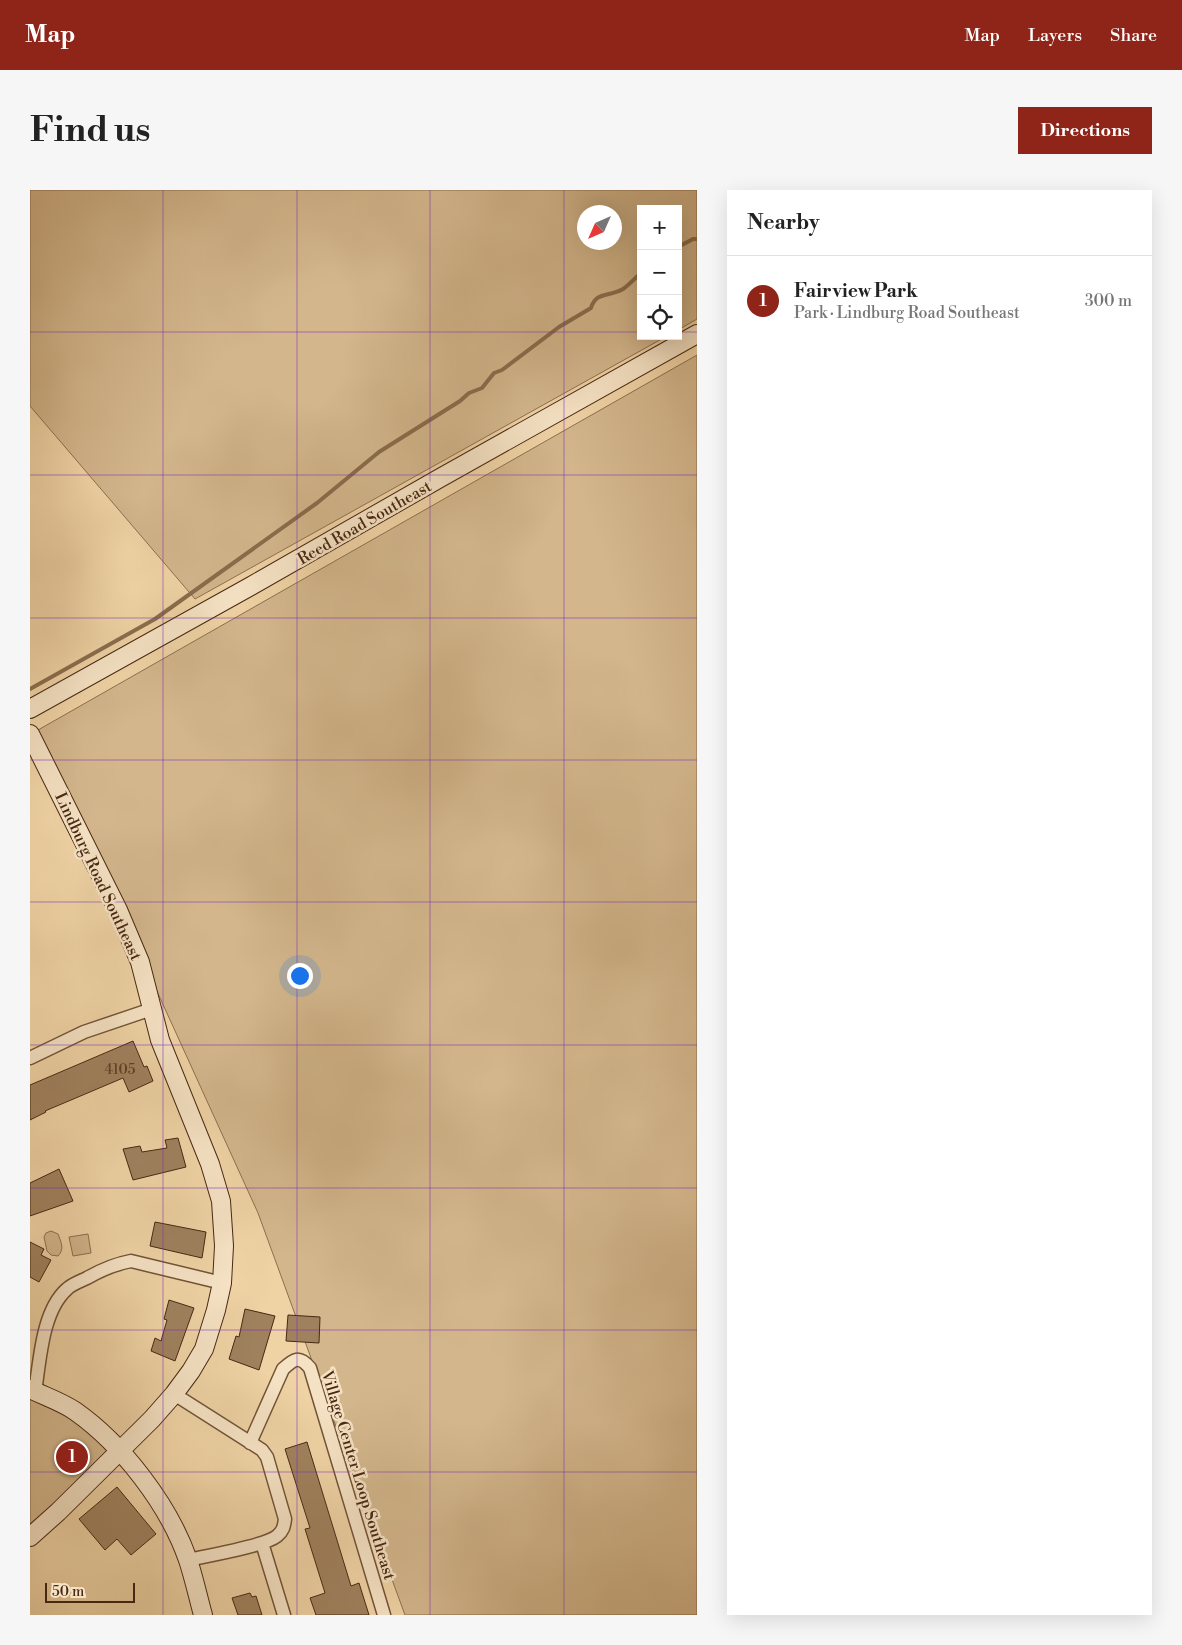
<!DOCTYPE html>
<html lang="en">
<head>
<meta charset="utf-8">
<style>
	:root { --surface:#fff; --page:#f6f6f6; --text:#222; --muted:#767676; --line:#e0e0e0; --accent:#8f2418 }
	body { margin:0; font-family:"Libre Bodoni",serif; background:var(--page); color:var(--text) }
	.controls { position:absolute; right:15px; top:15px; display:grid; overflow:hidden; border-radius:0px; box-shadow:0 5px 20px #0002 }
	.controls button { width:45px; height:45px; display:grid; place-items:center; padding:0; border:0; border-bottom:1px solid var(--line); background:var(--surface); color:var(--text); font:25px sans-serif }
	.compass { position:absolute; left:547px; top:15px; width:45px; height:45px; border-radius:50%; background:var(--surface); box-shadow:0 5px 20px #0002; rotate:225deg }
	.scale { position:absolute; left:15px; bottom:12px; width:90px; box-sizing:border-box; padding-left:5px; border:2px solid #482812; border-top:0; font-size:14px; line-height:18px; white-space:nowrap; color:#482812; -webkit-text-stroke:4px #f5e2c4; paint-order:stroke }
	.you { position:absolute; left:269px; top:785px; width:18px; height:18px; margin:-12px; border:4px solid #fff; border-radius:50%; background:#1a73e8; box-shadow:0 0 0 8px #1a73e833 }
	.badge { display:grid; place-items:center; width:32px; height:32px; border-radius:50%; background:var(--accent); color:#fff; font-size:16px; font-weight:700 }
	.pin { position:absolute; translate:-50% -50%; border:2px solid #fff; box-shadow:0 1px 5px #0006 }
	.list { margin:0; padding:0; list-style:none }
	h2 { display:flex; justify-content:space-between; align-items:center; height:65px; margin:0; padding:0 20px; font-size:21px }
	h2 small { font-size:16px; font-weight:400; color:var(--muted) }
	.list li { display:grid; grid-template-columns:32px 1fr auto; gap:15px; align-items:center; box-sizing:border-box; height:90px; padding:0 20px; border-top:1px solid var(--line) }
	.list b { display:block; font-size:19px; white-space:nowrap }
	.list p { margin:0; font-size:16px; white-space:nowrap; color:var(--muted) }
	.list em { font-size:16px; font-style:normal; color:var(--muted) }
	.icon { flex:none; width:28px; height:28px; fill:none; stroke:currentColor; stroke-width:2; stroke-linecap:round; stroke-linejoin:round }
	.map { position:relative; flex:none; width:667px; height:1425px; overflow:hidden; border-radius:0px }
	header { display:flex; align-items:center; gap:30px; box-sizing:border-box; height:70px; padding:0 25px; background:var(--accent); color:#fff }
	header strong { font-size:24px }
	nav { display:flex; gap:28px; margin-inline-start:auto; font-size:18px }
	.intro { display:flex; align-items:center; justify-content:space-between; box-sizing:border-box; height:120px; padding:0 30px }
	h1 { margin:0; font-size:35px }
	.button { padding:12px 22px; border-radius:0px; background:var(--accent); color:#fff; font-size:18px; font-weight:700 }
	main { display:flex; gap:30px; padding:0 30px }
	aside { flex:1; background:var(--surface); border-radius:0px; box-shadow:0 5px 20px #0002 }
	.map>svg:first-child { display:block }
	.green { fill:#d3b68c; stroke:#8e6f4f; fill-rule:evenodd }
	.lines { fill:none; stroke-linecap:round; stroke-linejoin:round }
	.stream { stroke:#8a6c4c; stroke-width:4 }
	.building { fill:#9f815e; stroke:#482812 }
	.street-casing { stroke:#725337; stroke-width:15 }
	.secondary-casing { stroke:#482812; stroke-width:20 }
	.street { stroke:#f5e2c4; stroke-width:12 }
	.secondary { stroke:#f5e2c4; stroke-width:18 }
	.grid { fill:none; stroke:#7b2cbf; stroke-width:1; stroke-opacity:0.55 }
	.labels { text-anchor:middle; stroke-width:5; stroke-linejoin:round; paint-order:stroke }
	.number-label { font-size:14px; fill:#5e3e25 }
	.street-label { font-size:16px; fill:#482812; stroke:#f5e2c4 }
</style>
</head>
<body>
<header>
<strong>Map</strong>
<nav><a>Map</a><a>Layers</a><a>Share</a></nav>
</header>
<div class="intro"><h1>Find us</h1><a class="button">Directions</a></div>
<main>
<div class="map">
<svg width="667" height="1425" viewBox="0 0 667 1425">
	<rect width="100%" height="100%" fill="#efd3a5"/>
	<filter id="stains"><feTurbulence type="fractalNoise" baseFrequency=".004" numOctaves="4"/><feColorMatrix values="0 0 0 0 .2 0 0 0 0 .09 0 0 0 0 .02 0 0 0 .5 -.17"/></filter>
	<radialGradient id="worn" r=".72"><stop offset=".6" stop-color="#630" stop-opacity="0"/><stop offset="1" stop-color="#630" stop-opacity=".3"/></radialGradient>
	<path class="green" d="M0,0H667V129L648,140V19H611V146H637L165,409L0,216ZM584,22V52H554V22Z
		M667,165V1425H375L228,1023L8,540Z
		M21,1041L28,1044C31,1052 35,1059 28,1066L21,1065L17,1061L14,1047L16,1043Z
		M58,1044L61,1063L43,1066L39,1047Z
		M0,1199L91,1261L0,1347Z"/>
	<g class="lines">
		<path class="stream" d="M648,57L663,49H667
			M0,499L125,429L287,313L349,262L430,211L439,203L452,198L464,183L472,180L529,137L561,118C566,101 580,107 593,99C599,95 605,88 611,83"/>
	</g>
	<path class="building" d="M103,851L114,877L117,876L123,891L99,902L93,888L15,921L16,922L0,930V895Z
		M148,948L156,977L103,990L93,959L110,956L112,962L137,958L135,950Z
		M29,979L43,1011L0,1026V993Z
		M125,1032L176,1042L172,1068L120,1056Z
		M0,1052L14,1059L11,1065L21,1070L9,1092L0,1087Z
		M139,1110L164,1118L145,1171L121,1161L125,1148L131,1151L137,1130L134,1129Z
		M215,1119L245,1126L229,1180L199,1169L206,1146L209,1147Z
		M258,1125L290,1127L289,1153L256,1151Z
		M277,1252L321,1396L329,1393L339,1425H286L280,1408L295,1403L275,1339L280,1338L255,1259Z
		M87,1297L126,1344L101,1365L87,1349L75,1360L49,1329Z
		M220,1403L222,1407L226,1406L232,1425H208L202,1408Z"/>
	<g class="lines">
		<g class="street-casing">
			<path id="street" d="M0,868L54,842L122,819
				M5,1202C10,1170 12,1121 37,1099C42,1094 51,1091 57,1088C71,1080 85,1074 101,1071L192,1093
				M144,1204L232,1260L237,1267L255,1329C254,1337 253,1341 247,1346C235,1356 176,1366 158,1370
				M220,1253L253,1179C264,1169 269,1165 280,1178L354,1425
				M232,1353L254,1425"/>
		</g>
		<g class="secondary-casing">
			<path id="secondary" d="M0,519L221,396L410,288L667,144
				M0,544L88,720L110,772L130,850L180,974L191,1011L194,1056L192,1093L186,1120L174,1159L161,1181L144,1204L122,1229L28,1322L0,1347
				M0,1199C14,1206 32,1212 45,1221C92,1254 139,1315 158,1370C164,1388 168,1407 173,1425"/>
		</g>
		<use href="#street" class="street"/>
		<use href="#secondary" class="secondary"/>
	</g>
	<path class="grid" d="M133,0V1425M267,0V1425M400,0V1425M534,0V1425M0,142H611M648,142H667M0,285H667M0,428H667M0,570H667M0,712H667M0,855H667M0,998H667M0,1140H667M0,1282H667"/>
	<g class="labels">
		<g class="number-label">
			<text x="90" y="884">4105</text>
		</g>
		<g class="street-label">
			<text transform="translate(334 332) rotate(-30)" y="6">Reed Road Southeast</text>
			<text transform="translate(69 686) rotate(65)" y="6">Lindburg Road Southeast</text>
			<text transform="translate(329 1285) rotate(73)" y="6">Village Center Loop Southeast</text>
		</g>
	</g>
	<rect width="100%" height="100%" filter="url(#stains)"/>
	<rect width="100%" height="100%" fill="url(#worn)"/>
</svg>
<div class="controls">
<button>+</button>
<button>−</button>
<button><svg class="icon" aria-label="locate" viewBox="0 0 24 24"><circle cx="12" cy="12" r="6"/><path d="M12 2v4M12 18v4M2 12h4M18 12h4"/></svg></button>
</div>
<svg class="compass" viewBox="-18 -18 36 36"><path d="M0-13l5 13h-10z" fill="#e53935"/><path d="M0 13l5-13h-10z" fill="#767676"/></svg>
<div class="scale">50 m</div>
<div class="you"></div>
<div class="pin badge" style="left:42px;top:1267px">1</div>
</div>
<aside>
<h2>Nearby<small></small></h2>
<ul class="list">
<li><span class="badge">1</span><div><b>Fairview Park</b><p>Park · Lindburg Road Southeast</p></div><em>300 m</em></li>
</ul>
</aside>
</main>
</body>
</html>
